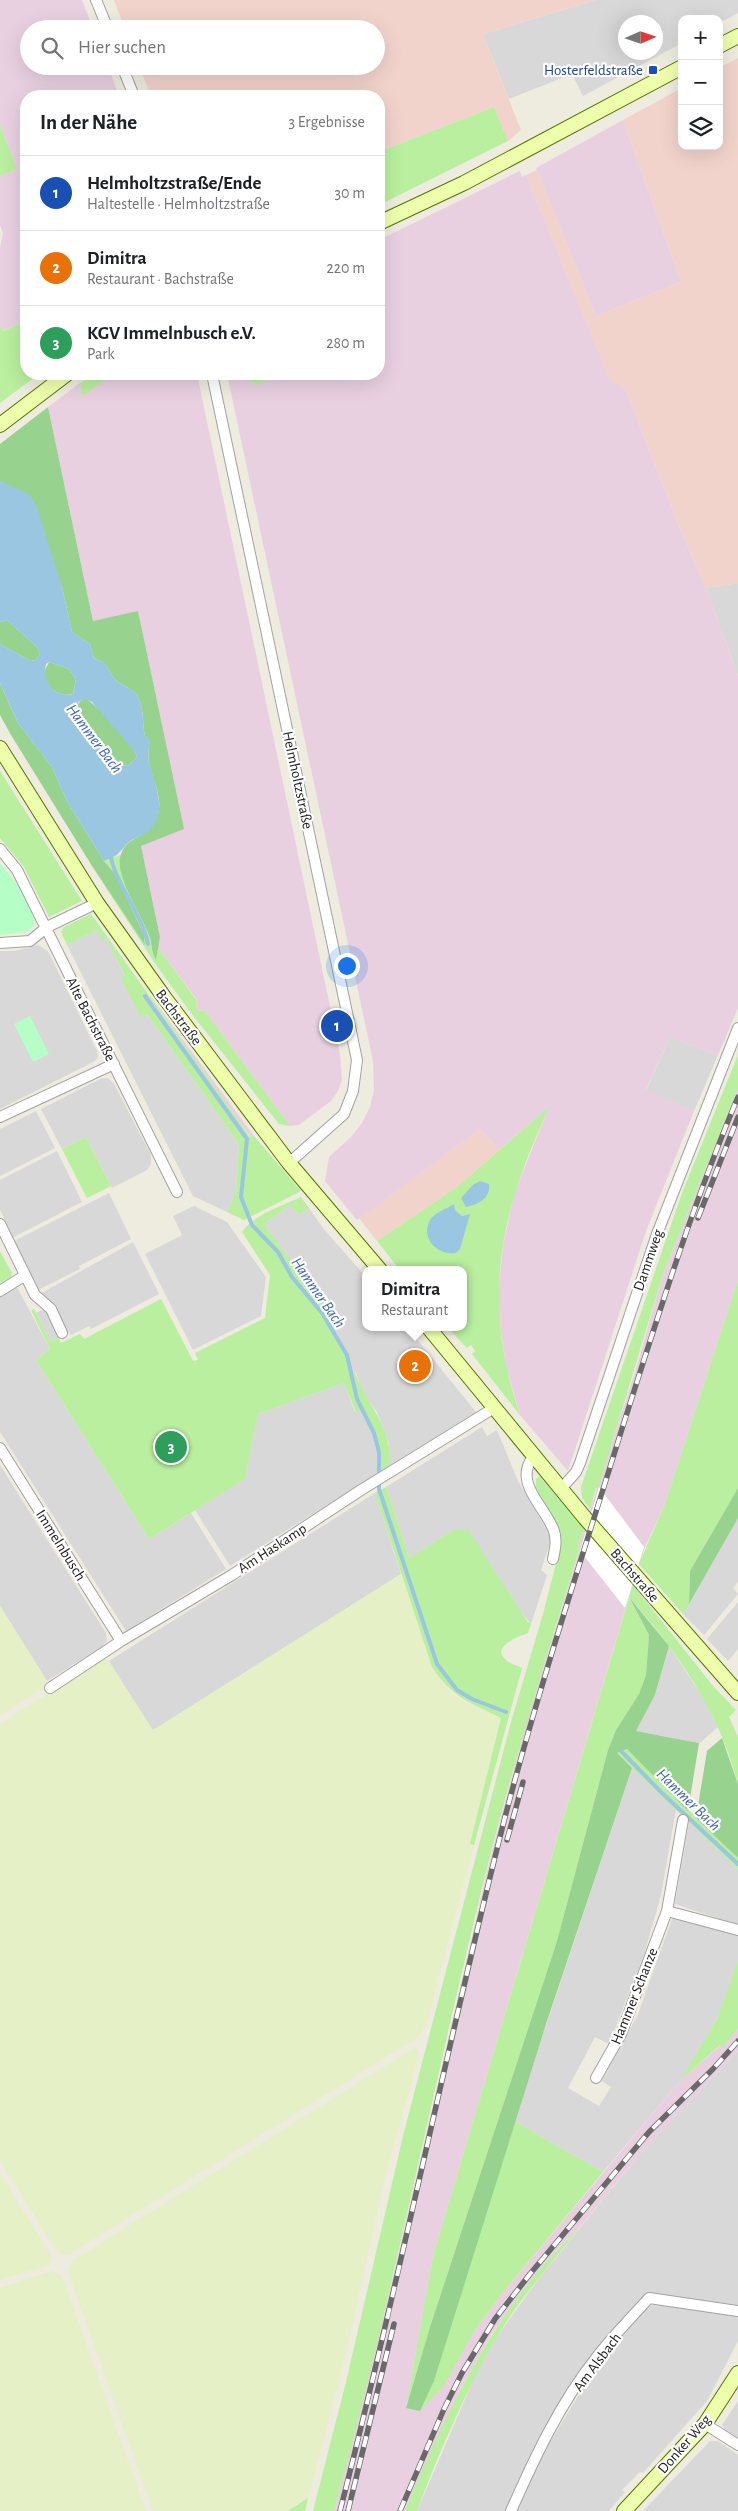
<!DOCTYPE html>
<html lang="de">
<head>
<meta charset="utf-8">
<style>
	:root { --surface:#fff; --page:#f2f2f2; --text:#202124; --muted:#757577; --line:#e0e0e0; --accent:#111827 }
	body { margin:0; font-family:"Alegreya Sans",sans-serif; background:var(--page); color:var(--text) }
	.controls { position:absolute; right:15px; top:15px; display:grid; overflow:hidden; border-radius:10px; box-shadow:0 5px 20px #0002 }
	.controls button { width:45px; height:45px; display:grid; place-items:center; padding:0; border:0; border-bottom:1px solid var(--line); background:var(--surface); color:var(--text); font:25px sans-serif }
	.compass { position:absolute; left:618px; top:15px; width:45px; height:45px; border-radius:50%; background:var(--surface); box-shadow:0 5px 20px #0002; rotate:87deg }
	.you { position:absolute; left:346px; top:965px; width:18px; height:18px; margin:-12px; border:4px solid #fff; border-radius:50%; background:#1a73e8; box-shadow:0 0 0 8px #1a73e833 }
	.badge { display:grid; place-items:center; width:32px; height:32px; border-radius:50%; background:var(--accent); color:#fff; font-size:16px; font-weight:700 }
	.pin { position:absolute; translate:-50% -50%; border:2px solid #fff; box-shadow:0 1px 5px #0006 }
	.popup { position:absolute; left:362px; top:1266px; width:105px; height:65px; box-sizing:border-box; display:grid; place-content:center; border-radius:10px; background:var(--surface); filter:drop-shadow(0 1px 4px #0005); font-size:16px; white-space:nowrap; color:var(--muted) }
	.popup b { font-size:19px; color:var(--text) }
	.popup::after { content:''; position:absolute; left:50%; top:100%; margin-left:-10px; border:10px solid transparent; border-top-color:var(--surface) }
	.list { margin:0; padding:0; list-style:none }
	h2 { display:flex; justify-content:space-between; align-items:center; height:65px; margin:0; padding:0 20px; font-size:21px }
	h2 small { font-size:16px; font-weight:400; color:var(--muted) }
	.list li { display:grid; grid-template-columns:32px 1fr auto; gap:15px; align-items:center; box-sizing:border-box; height:75px; padding:0 20px; border-top:1px solid var(--line) }
	.list b { display:block; font-size:19px; white-space:nowrap }
	.list p { margin:0; font-size:16px; white-space:nowrap; color:var(--muted) }
	.list em { font-size:16px; font-style:normal; color:var(--muted) }
	.icon { flex:none; width:28px; height:28px; fill:none; stroke:currentColor; stroke-width:2; stroke-linecap:round; stroke-linejoin:round }
	.map { position:relative; flex:none; width:738px; height:2511px; overflow:hidden }
	.search { position:absolute; background:var(--surface); box-shadow:0 5px 20px #0002; left:20px; top:20px; width:365px; height:55px; display:flex; align-items:center; gap:12px; box-sizing:border-box; padding:0 18px; border-radius:28px; color:var(--muted); font-size:19px }
	.panel { position:absolute; background:var(--surface); box-shadow:0 5px 20px #0002; left:20px; top:90px; width:365px; height:290px; border-radius:20px }
	.map>svg:first-child { display:block }
	.residential { fill:#d9d8d8; fill-rule:evenodd }
	.commercial { fill:#f1d3cb }
	.industrial { fill:#e8d0e0 }
	.farmland { fill:#e6f0c7 }
	.grass { fill:#b9ef9e; fill-rule:evenodd }
	.forest { fill:#98d28f }
	.park { fill:#b5ffc6 }
	.water { fill:#9ac6e1; fill-rule:evenodd }
	.pier { fill:#fff }
	.lines { fill:none; stroke-linecap:round; stroke-linejoin:round }
	.stream { stroke:#9ac6e1; stroke-width:4 }
	.street-casing { stroke:#a2a2a2; stroke-width:12 }
	.secondary-casing { stroke:#557400; stroke-width:16 }
	.street { stroke:#fff; stroke-width:10 }
	.secondary { stroke:#eeffac; stroke-width:14 }
	.rail-casing { stroke:#696969; stroke-width:5.5 }
	.rail { stroke:#fff; stroke-width:4; stroke-dasharray:11; stroke-linecap:butt }
	.transit-dot { fill:#1a4fb4; stroke:#fff; stroke-width:2 }
	.labels { text-anchor:middle; stroke-width:4.5; stroke-linejoin:round; paint-order:stroke }
	.transit-label { font-size:15px; fill:#164399; stroke:#fff; text-anchor:end }
	.street-label { font-size:15px; fill:#1b1b1b; stroke:#fff }
	.water-label { font-size:16px; font-style:italic; fill:#3f67b3; stroke:#fff }
</style>
</head>
<body>
<div class="map">
<svg width="738" height="2511" viewBox="0 0 738 2511">
	<rect width="100%" height="100%" fill="#eeebdf"/>
	<path class="residential" d="M596,0H738V13L719,23V19H682V43L583,96L572,74L509,99L483,34ZM626,22H656V52H626Z
		M738,583V676L706,588Z
		M97,930L106,937L125,977L122,978L141,1017L147,1014L239,1144L236,1193L227,1212L193,1196L67,945Z
		M38,945L48,951L97,1051L98,1057L95,1061L0,1109V951H14Z
		M670,1037L718,1055L694,1111L646,1091Z
		M108,1078L114,1084L151,1155V1164L147,1170L112,1188L86,1137L62,1149L41,1109L100,1079Z
		M36,1111L55,1148L0,1176V1129Z
		M57,1151L82,1202L12,1238L0,1209V1180Z
		M109,1193L131,1239L79,1266L80,1269L38,1290L14,1241Z
		M290,1205L299,1215L309,1208L323,1228L366,1277V1327H407L476,1412L390,1465L389,1443L377,1412L362,1391L356,1372L353,1373L349,1360L332,1327V1320L264,1224Z
		M194,1206L227,1222L266,1277L261,1316L193,1350L145,1254L182,1235L173,1216Z
		M133,1242L159,1294L91,1329L89,1326L71,1335L69,1332L50,1341L36,1313L54,1304L48,1303L40,1294Z
		M17,1287L50,1349L36,1360L149,1539L191,1513L226,1569L126,1631L0,1432V1295Z
		M344,1383L355,1412L363,1410L374,1435L378,1452V1473L230,1566L195,1510L245,1479L258,1414Z
		M482,1427L487,1436L497,1430L518,1481L547,1530L551,1540L541,1570L547,1575L531,1624L453,1530L409,1558L386,1487Z
		M0,1465L106,1633L107,1640L103,1646L47,1681L0,1606Z
		M375,1493L401,1574L152,1731L109,1661Z
		M738,1518V1582L733,1588L738,1594L704,1635L683,1614Z
		M738,1602V1649L728,1661L707,1639Z
		M669,1646L704,1699L718,1727L700,1743L636,1731L655,1695Z
		M632,1768L676,1809L661,1895L644,1955L609,2044L595,2037L568,2088L599,2106L611,2087L602,2081L638,2014L672,1919L674,1917L738,1934V1960L724,2004L702,2048L681,2080L603,2172L514,2121Z
		M689,1822L738,1869V1925L675,1904Z
		M738,2051V2305L647,2294L538,2445L505,2511H417L475,2376L498,2335L537,2281L640,2154Z
		M654,2305L738,2315V2341L707,2401L643,2473L640,2472L622,2490L625,2492L609,2511H515L545,2450L599,2362L648,2307Z
		M738,2401V2441L726,2432L722,2425Z
		M710,2441H718L738,2455V2511H643Z"/>
	<path class="commercial" d="M114,0H596L483,34L521,130L508,141L494,107L379,152V96H151L139,66H376V29H125Z
		M738,58V583L706,588L680,529L625,388L610,382L526,175L537,170L596,316L681,282L623,120L682,88V146H719V68Z
		M480,1129L499,1150L457,1187L377,1241L359,1218Z"/>
	<path class="industrial" d="M0,0H82L93,29H29V66H108L119,96H26V321L2,331L0,325V247L3,233L0,225V176L17,169L0,125Z
		M623,120L681,282L596,316L536,168Z
		M520,171L522,177L526,175L610,381L625,388L680,529L706,588L738,676V1008L718,1055L670,1037L646,1090L694,1111L646,1231L568,1471L520,1415L506,1366L497,1303L503,1246L514,1194L549,1107L499,1150L480,1129L357,1220L325,1181L329,1157L351,1137L362,1123L370,1107L374,1090L373,1061L227,374H247L249,382L258,384L280,374H379V240Z
		M113,374H197L340,1054L342,1079L338,1091L331,1101L299,1125L290,1126L205,1011L196,1010L197,1000L158,948L160,937L141,846L183,829L138,612L93,621L48,407L80,383L84,395Z
		M150,996V995L254,1136L251,1137L225,1104Z
		M738,1088V1280L665,1504L645,1547L629,1597L433,2256L406,2408L473,2333L500,2296L681,2080L721,2045L723,2047L738,2029V2051L640,2154L580,2227L560,2246L517,2300L493,2332L461,2388L405,2511H334L395,2269L488,1867L525,1727L580,1548L578,1546L636,1369L663,1274Z"/>
	<path class="farmland" d="M401,1574L432,1667L442,1683L454,1695L468,1703L501,1718L471,1843L474,1845L426,2026L418,2037L68,2255L58,2253L0,2161V1724L106,1657L153,1730Z
		M0,1606L49,1684L0,1715Z
		M414,2048L419,2051L416,2066L384,2181L343,2366L308,2498L288,2511H153L68,2272L72,2261Z
		M0,2174L52,2256L49,2265L0,2280Z
		M52,2271L62,2276L146,2511H0V2288Z"/>
	<path class="grass" d="M494,107L508,141L379,205V152Z
		M0,125L17,169L0,176Z
		M26,321V374H39L0,403V325L3,331Z
		M95,374H113L83,396L80,383Z
		M247,374H280L281,375L258,384L249,382Z
		M0,771L82,901L49,917L24,867L0,838Z
		M120,855C120,884 138,908 149,934C153,944 149,951 156,960L158,948L197,1001L196,1010L205,1011L290,1126L279,1124L191,1013L154,962L92,866L145,944L144,935L116,875L104,861Z
		M91,914L250,1137L254,1136L301,1191L244,1220L227,1212L236,1193L239,1144L147,1014L141,1017L121,978L125,976L106,938L102,939L97,930L67,945L61,932L64,927Z
		M738,1055V1088L663,1274L598,1489L596,1488L590,1509L582,1498L581,1487L682,1193Z
		M550,1106C499,1213 481,1300 520,1415L472,1354L475,1351L471,1345L467,1348L447,1327H464V1270H400L377,1241L457,1187ZM454,1204L455,1210L462,1216L469,1214L428,1228C430,1216 443,1209 454,1204Z
		M86,1137L111,1186L87,1198L62,1149Z
		M301,1197L309,1208L299,1215L290,1205L264,1224L336,1324L332,1328L347,1352L353,1373L355,1372C364,1398 382,1416 388,1442C390,1449 390,1458 390,1465L378,1473C381,1451 372,1430 363,1410L356,1412L344,1383L258,1414L245,1479L149,1539L36,1360L50,1349L31,1310L34,1309L50,1341L58,1337L61,1343L80,1334L84,1339L161,1299L193,1361L198,1360L195,1353L265,1318L270,1275L242,1232C256,1213 280,1207 301,1197Z
		M0,1251L12,1273L11,1277L0,1283Z
		M738,1280V1488L690,1571L689,1604L683,1614L639,1564L665,1504Z
		M539,1476L584,1528L578,1546L580,1547C548,1652 515,1757 488,1864C434,2079 393,2297 334,2511H313L346,2382L404,2132L511,1722L543,1614L561,1544L560,1534L536,1487V1479Z
		M386,1487L409,1558L453,1530L468,1529L527,1621L531,1624L528,1633C519,1636 489,1647 507,1661C510,1664 518,1666 522,1668L474,1845L470,1844L501,1718C471,1703 451,1697 432,1667L375,1493Z
		M633,1585L713,1686L736,1710L729,1717L738,1737V1784C720,1713 677,1651 629,1597Z
		M629,1598L649,1635L646,1675L639,1694L616,1730L608,1750L557,1941L430,2327L406,2408L433,2256Z
		M627,1749L738,1858V1869L616,1753Z
		M738,1960V2029L723,2047L720,2045L681,2080L717,2019Z
		M514,2121L603,2172L500,2296L473,2333L445,2384L420,2411L434,2381Z
		M580,2227C552,2263 520,2298 497,2337C467,2388 438,2455 417,2511H405C448,2408 497,2304 580,2227Z
		M308,2498L305,2511H288Z"/>
	<path class="forest" d="M48,407L93,621L138,611L184,829L141,846L160,937L156,960C150,951 153,945 149,935C142,915 113,874 121,854C128,834 150,840 158,814C163,796 152,780 149,762C147,755 150,747 149,740L145,736C142,722 145,703 134,692C129,687 120,685 115,679C105,668 111,665 94,658L90,644L72,632L62,587L0,481V444Z
		M7,620L38,648L40,654L36,660L30,661L0,644V622Z
		M49,662L69,669L76,679L73,694C58,698 46,687 44,672Z
		M0,683L18,723L52,767L67,801L104,861L116,875L144,935L145,945L92,866L11,735L0,715Z
		M85,698C99,707 133,742 137,757L128,766L120,764L74,711L80,701Z
		M738,1488V1518L689,1604L690,1571Z
		M629,1597L669,1646L655,1695L636,1731L699,1743L688,1811L627,1749L617,1753L632,1768L547,2021L434,2381L420,2411L406,2408L430,2327L557,1941L608,1750L616,1730L639,1694L646,1675L649,1635Z
		M722,1738L738,1784V1858L696,1818L707,1751Z"/>
	<path class="park" d="M0,863C15,881 31,900 35,924L27,932L0,935Z
		M30,1016L49,1054L33,1062L14,1024Z"/>
	<path class="water" d="M0,481L29,494L36,505L62,587L72,632L90,644L94,658C111,665 105,668 115,679C120,685 129,687 134,692C145,703 142,722 145,736L149,739C150,747 147,755 149,762C154,784 168,809 151,829C145,836 134,837 128,843C116,855 121,854 104,861L67,801L52,767L18,723L11,707L0,683V644L30,661L36,660L40,654L38,648L7,620L0,622ZM49,662L69,669L76,679L73,694C54,699 42,681 46,664ZM85,699L92,702L135,752L137,757L128,766L120,764L74,712L79,701Z
		M480,1181L489,1184C491,1198 479,1204 466,1207L461,1198L474,1184Z
		M454,1204L455,1210L462,1216L470,1214L460,1249L456,1253C439,1256 421,1240 429,1222C432,1214 447,1208 454,1204Z"/>
	<path class="pier" d="M599,1487L644,1547L625,1608L580,1551Z"/>
	<g class="lines">
		<path class="stream" d="M111,854C110,874 144,918 148,944
			M145,996L247,1139L241,1197L248,1215L252,1225L278,1252L292,1277L322,1313L347,1355L357,1399L374,1433L379,1452V1489L437,1664L457,1690L472,1699L506,1712
			M622,1752L662,1793L738,1864"/>
		<g class="street-casing">
			<path id="street" d="M96,0L108,29
				M122,66L134,96
				M212,374L357,1060L353,1091L344,1114L289,1163
				M0,849L17,870L177,1192
				M0,943L30,941L47,927L97,903
				M0,1117L114,1064
				M0,1224L35,1295L51,1309L62,1333
				M0,1291L24,1276
				M0,1448L121,1641
				M533,1457C513,1483 545,1506 554,1531C557,1541 555,1549 553,1559
				M560,1490L576,1472L580,1463L657,1234L738,1028
				M50,1688L121,1641L232,1575L361,1490L494,1408
				M667,1911L683,1820
				M596,2078L621,2034L667,1911L738,1930
				M705,2424L738,2445
				M511,2511C534,2459 560,2403 596,2358C612,2337 631,2318 649,2298L738,2311"/>
		</g>
		<g class="secondary-casing">
			<path id="secondary" d="M719,46L738,36
				M379,223L464,183L682,67
				M0,425L67,374
				M0,748L97,903L164,997L289,1163L380,1270
				M428,1327L585,1518L738,1693
				M624,2511L705,2424L738,2373"/>
		</g>
		<use href="#street" class="street"/>
		<use href="#secondary" class="secondary"/>
		<g class="rail-casing">
			<path id="rail" d="M698,1218L738,1117
				M507,1840L523,1782
				M340,2511C399,2282 446,2050 504,1821C538,1690 581,1561 621,1432C657,1319 692,1206 738,1097
				M348,2511L394,2324
				M400,2511L444,2409L462,2373L495,2319L530,2274L649,2132L713,2069L738,2041"/>
		</g>
		<use href="#rail" class="rail"/>
	</g>
	<rect class="transit-dot" x="648" y="65" width="10" height="10" rx="2.5"/>
	<g class="labels">
		<g class="transit-label">
			<text x="643" y="75">Hosterfeldstraße</text>
		</g>
		<g class="street-label">
			<text transform="translate(298 780) rotate(78)" y="5">Helmholtzstraße</text>
			<text transform="translate(179 1017) rotate(53)" y="5">Bachstraße</text>
			<text transform="translate(91 1019) rotate(63)" y="5">Alte Bachstraße</text>
			<text transform="translate(648 1260) rotate(-71)" y="5">Dammweg</text>
			<text transform="translate(61 1545) rotate(58)" y="5">Immelnbusch</text>
			<text transform="translate(272 1548) rotate(-33)" y="5">Am Haskamp</text>
			<text transform="translate(635 1575) rotate(49)" y="5">Bachstraße</text>
			<text transform="translate(634 1996) rotate(-68)" y="5">Hammer Schanze</text>
			<text transform="translate(597 2362) rotate(-53)" y="5">Am Alsbach</text>
			<text transform="translate(684 2444) rotate(-49)" y="5">Donker Weg</text>
		</g>
		<g class="water-label">
			<text transform="translate(95 738) rotate(53)" y="6">Hammer Bach</text>
			<text transform="translate(319 1292) rotate(55)" y="6">Hammer Bach</text>
			<text transform="translate(689 1799) rotate(44)" y="6">Hammer Bach</text>
		</g>
	</g>
</svg>
<div class="controls">
<button>+</button>
<button>−</button>
<button><svg class="icon" aria-label="layers" viewBox="0 0 24 24"><path d="M12 4l9 5-9 5-9-5zM3 14l9 5 9-5"/></svg></button>
</div>
<svg class="compass" viewBox="-18 -18 36 36"><path d="M0-13l5 13h-10z" fill="#e53935"/><path d="M0 13l5-13h-10z" fill="#757577"/></svg>
<div class="you"></div>
<div class="pin badge" style="left:337px;top:1026px;background:#1a4fb4">1</div>
<div class="pin badge" style="left:415px;top:1366px;background:#e8710a">2</div>
<div class="popup"><b>Dimitra</b>Restaurant</div>
<div class="pin badge" style="left:171px;top:1447px;background:#2e9e5b">3</div>
<div class="search"><svg class="icon" aria-label="search" viewBox="0 0 24 24"><circle cx="10" cy="10" r="6"/><path d="M15 15l6 6"/></svg>Hier suchen</div>
<section class="panel">
<h2>In der Nähe<small>3 Ergebnisse</small></h2>
<ul class="list">
<li><span class="badge" style="background:#1a4fb4">1</span><div><b>Helmholtzstraße/Ende</b><p>Haltestelle · Helmholtzstraße</p></div><em>30 m</em></li>
<li><span class="badge" style="background:#e8710a">2</span><div><b>Dimitra</b><p>Restaurant · Bachstraße</p></div><em>220 m</em></li>
<li><span class="badge" style="background:#2e9e5b">3</span><div><b>KGV Immelnbusch e.V.</b><p>Park</p></div><em>280 m</em></li>
</ul>
</section>
</div>
</body>
</html>
